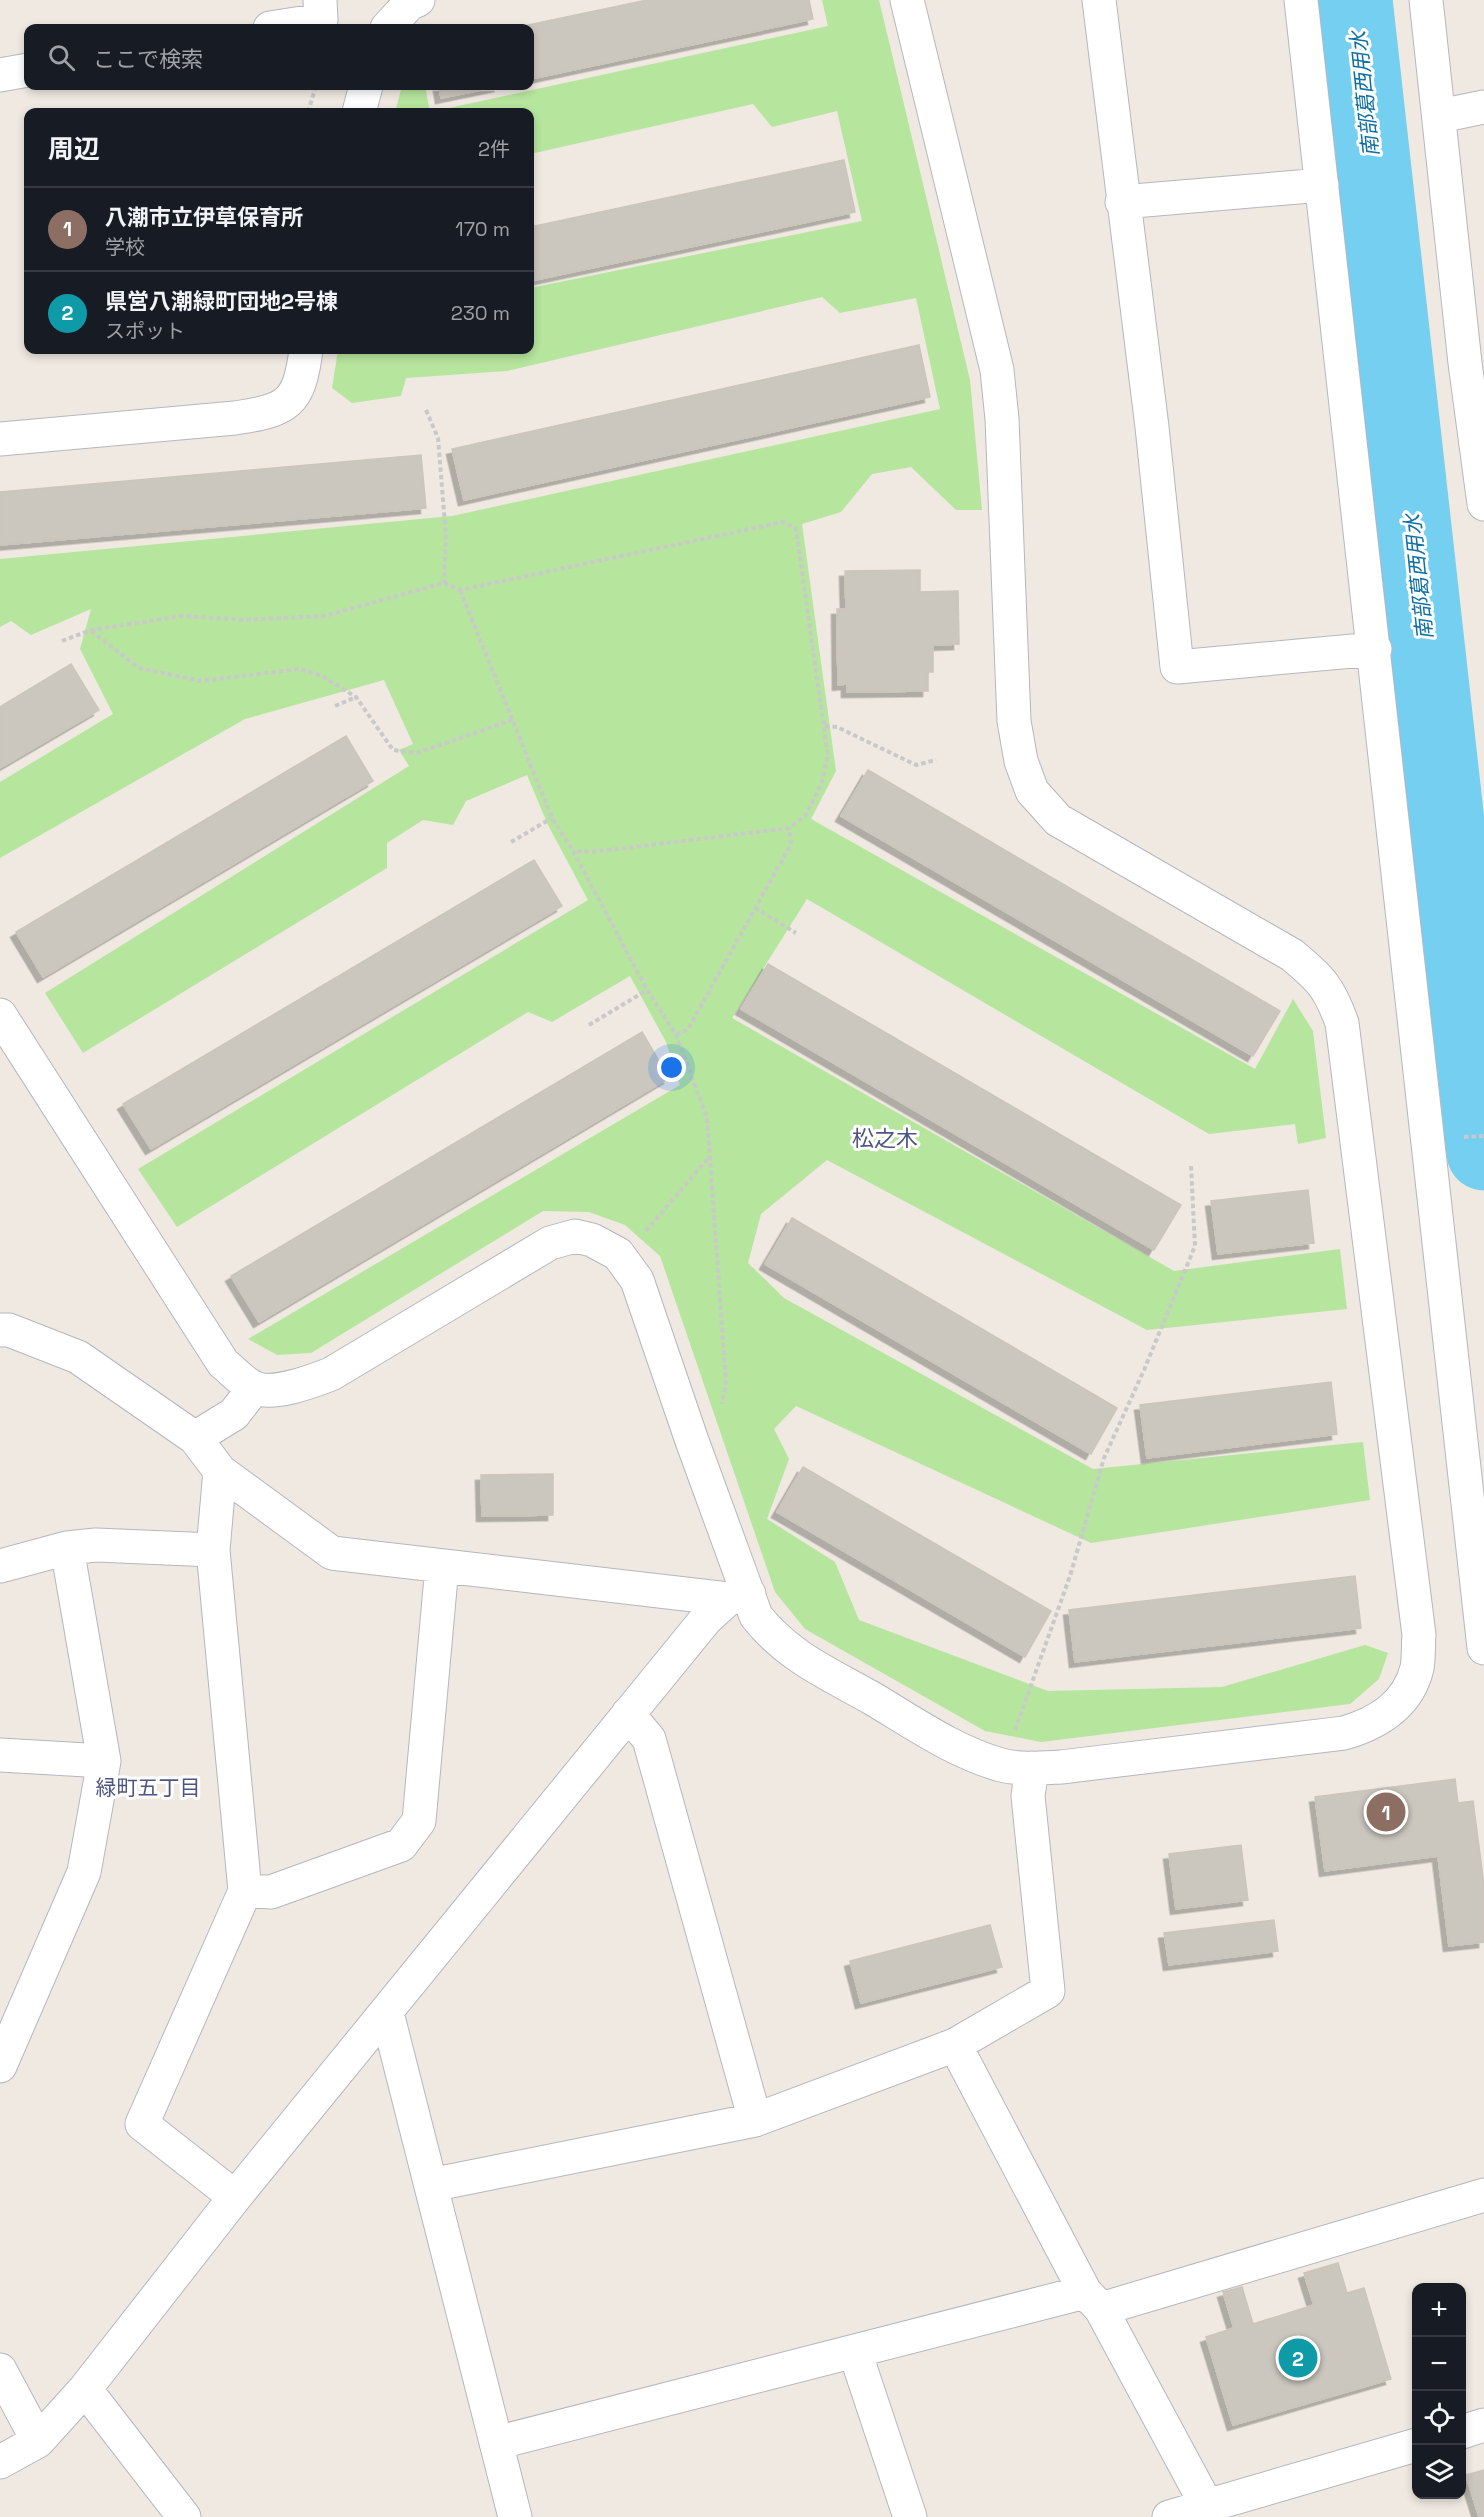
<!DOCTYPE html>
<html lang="ja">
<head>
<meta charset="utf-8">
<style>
	:root { --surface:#171b24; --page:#242831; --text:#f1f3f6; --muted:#9ea1a6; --line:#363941; --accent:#4264fb }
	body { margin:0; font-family:"Space Grotesk","Noto Sans JP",sans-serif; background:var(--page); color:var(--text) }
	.controls { position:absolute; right:18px; bottom:18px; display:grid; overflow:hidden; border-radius:12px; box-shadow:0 3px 9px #0003 }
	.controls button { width:54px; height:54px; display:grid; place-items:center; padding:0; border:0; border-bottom:2px solid var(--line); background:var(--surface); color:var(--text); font:30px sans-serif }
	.you { position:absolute; left:672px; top:1068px; width:21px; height:21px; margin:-15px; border:4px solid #fff; border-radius:50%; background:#1a73e8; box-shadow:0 0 0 9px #1a73e833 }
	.badge { display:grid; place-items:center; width:39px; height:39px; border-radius:50%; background:var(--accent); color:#fff; font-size:20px; font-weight:700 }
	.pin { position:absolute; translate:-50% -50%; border:3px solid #fff; box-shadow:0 2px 6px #0006 }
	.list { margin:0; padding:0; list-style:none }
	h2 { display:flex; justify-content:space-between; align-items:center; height:78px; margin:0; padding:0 24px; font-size:26px }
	h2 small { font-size:20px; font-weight:400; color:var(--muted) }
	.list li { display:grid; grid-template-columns:39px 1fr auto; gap:18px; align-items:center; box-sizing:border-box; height:84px; padding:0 24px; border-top:2px solid var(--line) }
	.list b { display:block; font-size:22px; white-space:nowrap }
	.list p { margin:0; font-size:20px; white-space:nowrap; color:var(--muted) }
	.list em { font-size:20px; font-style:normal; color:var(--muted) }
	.icon { flex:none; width:33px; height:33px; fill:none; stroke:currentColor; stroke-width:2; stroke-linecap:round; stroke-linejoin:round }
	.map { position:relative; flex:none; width:1484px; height:2517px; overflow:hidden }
	.search { position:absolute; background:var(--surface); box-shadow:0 3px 9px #0003; left:24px; top:24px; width:510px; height:66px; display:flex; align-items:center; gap:15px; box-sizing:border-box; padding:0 21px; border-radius:12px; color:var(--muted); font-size:22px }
	.panel { position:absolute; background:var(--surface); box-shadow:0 3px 9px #0003; left:24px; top:108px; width:510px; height:246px; border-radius:12px }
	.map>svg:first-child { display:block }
	.green { fill:#b6e59e }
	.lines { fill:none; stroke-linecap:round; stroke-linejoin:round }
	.river { stroke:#75cff0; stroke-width:75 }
	.building { fill:#cbc7bf; stroke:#cbc5ba; stroke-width:1.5; filter:url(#shadow) }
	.minor-casing { stroke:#b4b7c1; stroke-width:35 }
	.path { stroke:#c9c9c9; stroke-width:4; stroke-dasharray:4.5 3; stroke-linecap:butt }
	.minor { stroke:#fff; stroke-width:33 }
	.labels { text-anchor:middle; stroke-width:6; stroke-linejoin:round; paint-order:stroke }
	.water-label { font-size:21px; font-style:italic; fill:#0d6fa3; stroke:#fff }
	.neighbourhood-label { font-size:21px; fill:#4d5680; stroke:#fff }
	.quarter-label { font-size:22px; fill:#4d5680; stroke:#fff }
</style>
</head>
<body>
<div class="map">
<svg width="1484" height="2517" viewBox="0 0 1484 2517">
	<defs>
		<filter id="shadow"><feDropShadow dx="-5.5" dy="5.5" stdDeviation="0" flood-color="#0004"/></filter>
	</defs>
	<rect width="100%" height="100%" fill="#efe9e1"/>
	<path class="green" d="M822,0H879L970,380L982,510H956L911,467L872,474L841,512L802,524L836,771L811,819L1255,1069L1293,999L1313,1031L1326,1138L1298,1144L1295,1124L1209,1134L807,899L732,1018L1174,1271L1340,1249L1347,1309L1147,1330L827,1160L761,1214L748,1263L784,1298L1093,1469L1363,1442L1370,1500L1091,1543L796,1406L774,1429L789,1459L767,1519L835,1562L859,1620L1048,1691L1222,1687L1365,1645L1388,1653L1379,1679L1350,1704L1041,1742L985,1731L805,1629L775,1592L660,1256L625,1225L589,1212L543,1211L311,1353L277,1355L248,1339L680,1085L666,1042L630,976L552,1022L528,1012L177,1227L138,1169L588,900L548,825L527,775L466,801L453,825L423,820L387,843V868L83,1053L45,993L409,766L399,750L413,744L384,680L245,719L0,858V782L113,714L80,649L91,609L31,635L11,621L0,627V559L452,516L940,409L916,298L840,313L822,297L507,371L406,378L401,396L352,403L332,388L338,350H530V288L862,221L837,111L772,127L753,104L530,154V112H395L402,86H425L430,112L828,26Z"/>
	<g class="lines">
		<path class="river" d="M1355,0L1484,1153"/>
	</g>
	<path class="building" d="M647,0H809L813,19L530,79V28H514Z
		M439,86H500L441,98Z
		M844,160L855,212L530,281V227Z
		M919,345L930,397L464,500L452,449Z
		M421,455L426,508L0,545V492Z
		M920,570V592L958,591L959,644L933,645V672H928V691L847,692V684L838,685L837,609H846L845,571Z
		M71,664L99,710L0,768V707Z
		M346,736L373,781L43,977L16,932Z
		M868,770L1280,1011L1253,1056L841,816Z
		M534,860L562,906L151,1149L123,1104Z
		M768,964L1181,1205L1154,1250L741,1009Z
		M642,1032L669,1078L259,1322L231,1276Z
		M1308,1190L1314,1243L1218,1254L1211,1201Z
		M792,1218L1117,1408L1091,1454L765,1264Z
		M1331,1382L1337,1434L1147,1458L1140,1405Z
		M803,1467L1051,1611L1025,1657L777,1512Z
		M553,1474V1515L482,1516L481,1475Z
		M1355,1576L1361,1628L1075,1662L1069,1610Z
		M1455,1779L1458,1803L1473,1801L1484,1885V1942L1449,1946L1438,1856L1325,1871L1315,1797Z
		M1241,1845L1248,1900L1176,1909L1169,1854Z
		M1274,1920L1278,1951L1169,1965L1164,1933Z
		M990,1925L1002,1967L861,2003L850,1961Z
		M1338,2263L1347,2293L1364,2288L1391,2379L1233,2425L1206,2337L1234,2328L1223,2292L1242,2287L1253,2324L1314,2305L1304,2273Z
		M1484,2470V2517H1479L1466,2475Z"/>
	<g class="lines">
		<g class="minor-casing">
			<path id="minor" d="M1099,0L1152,427L1177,667L1375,649
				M1301,0L1484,1648
				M1426,0L1465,363L1484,504
				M270,28L321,20L320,0
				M387,28L409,4L418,0
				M0,75L28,70
				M359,112L366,86
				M1440,116L1484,107
				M1122,202L1322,185
				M0,439L235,418C288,410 299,404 306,350
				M0,1015L223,1363C232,1370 242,1382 253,1387C271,1397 313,1381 331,1374L550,1243L575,1236L592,1240L618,1254L637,1280L691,1438L756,1616C789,1658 830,1674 875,1700C915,1724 955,1752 1001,1765C1020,1770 1041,1768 1061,1767L1344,1733C1378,1723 1408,1705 1417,1668C1419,1658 1418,1645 1419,1635L1342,1023C1329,987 1321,979 1292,955L1058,820L1032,791L1021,761L1014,721L1002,419L997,370L907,0
				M0,1330H9L78,1357L195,1438
				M254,1388L234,1414L195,1438L220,1471L332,1553L728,1599
				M220,1471L213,1550L245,1891L142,2124L235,2197
				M67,1548L96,1545L213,1550
				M0,1566L67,1548L104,1761L84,1872L0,2066
				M628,1714L649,1739L755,2120
				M0,1755L104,1761
				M245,1891L271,1892L401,1845L419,1821L442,1566
				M387,2013L515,2517
				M955,2045L1085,2292L1101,2309L1207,2506
				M431,2185L755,2120L955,2045L1048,1991L1028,1796L1032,1768
				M1101,2309L1484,2195
				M855,2352L910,2517
				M0,2370L38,2441
				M85,2389L184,2517
				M1462,2432L1484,2425
				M496,2443L1085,2292
				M0,2462L38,2441L85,2389L235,2197L706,1619L728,1599L749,1594
				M1169,2517L1416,2445"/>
		</g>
		<path class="path" d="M308,112L316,86
			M426,410L438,438L446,537L444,583
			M460,590L552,818L573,851L647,990L676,1035L707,1117L726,1383L722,1404
			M91,631L139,668L201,681L300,669L322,676L356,697L393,750L417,753L512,720
			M62,641L91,630L182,616L246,620L324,616L444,583L460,590L783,522L796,529L828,756L821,785L805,816L789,828L592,852L573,851
			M335,706L356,697
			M825,726L837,727L916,765L936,760
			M511,842L552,818
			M755,908L796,933
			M589,1025L647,990
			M676,1035L688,1029L791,844L789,828
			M1464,1137L1484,1136
			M646,1231L709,1157
			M1015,1730L1070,1576L1104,1458L1144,1370L1195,1246L1191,1166"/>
		<use href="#minor" class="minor"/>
	</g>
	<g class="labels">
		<g class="water-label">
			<text transform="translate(1365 94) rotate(-96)" y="7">南部葛西用水</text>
			<text transform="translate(1419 577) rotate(-96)" y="7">南部葛西用水</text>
		</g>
		<g class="neighbourhood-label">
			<text x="148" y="1795">緑町五丁目</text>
		</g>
		<g class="quarter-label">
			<text x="885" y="1146">松之木</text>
		</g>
	</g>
</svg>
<div class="controls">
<button>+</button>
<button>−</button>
<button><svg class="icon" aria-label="locate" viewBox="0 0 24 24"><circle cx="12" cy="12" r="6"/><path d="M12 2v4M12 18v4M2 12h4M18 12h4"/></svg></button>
<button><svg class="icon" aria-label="layers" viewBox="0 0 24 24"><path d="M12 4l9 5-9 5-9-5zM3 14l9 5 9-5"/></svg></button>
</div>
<div class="you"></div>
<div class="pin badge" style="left:1386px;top:1812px;background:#8d6e63">1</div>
<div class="pin badge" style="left:1298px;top:2358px;background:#0f9aa8">2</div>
<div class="search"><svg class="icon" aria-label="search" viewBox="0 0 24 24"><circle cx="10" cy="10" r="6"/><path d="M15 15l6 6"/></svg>ここで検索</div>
<section class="panel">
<h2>周辺<small>2件</small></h2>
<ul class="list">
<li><span class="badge" style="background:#8d6e63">1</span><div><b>八潮市立伊草保育所</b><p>学校</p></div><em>170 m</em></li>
<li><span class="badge" style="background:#0f9aa8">2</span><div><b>県営八潮緑町団地2号棟</b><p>スポット</p></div><em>230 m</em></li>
</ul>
</section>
</div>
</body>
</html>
